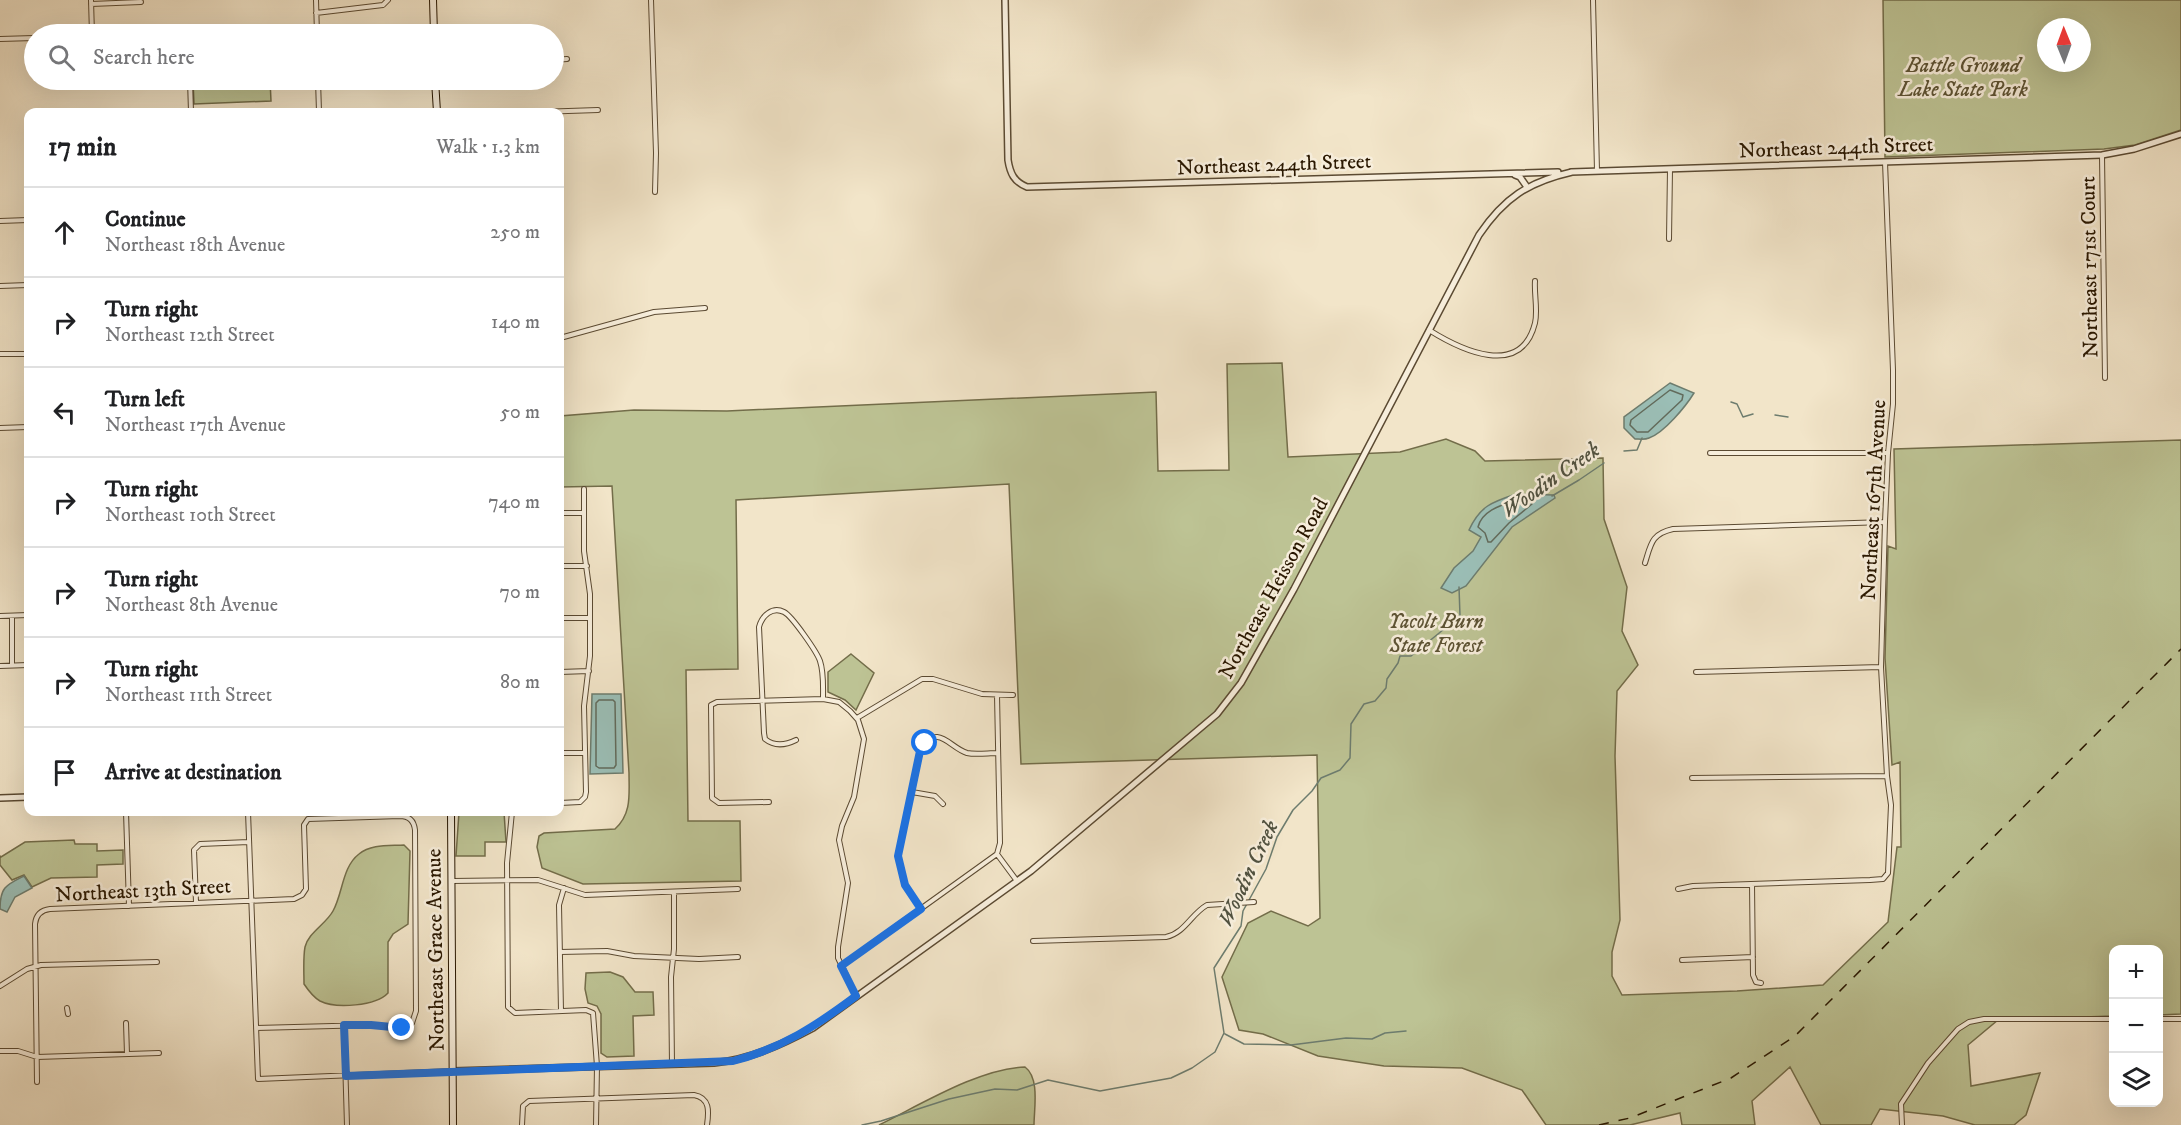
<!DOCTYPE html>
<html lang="en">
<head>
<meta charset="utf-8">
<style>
	:root { --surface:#fff; --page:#f6f6f6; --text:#202124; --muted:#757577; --line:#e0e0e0 }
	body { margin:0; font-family:"IM FELL DW Pica",serif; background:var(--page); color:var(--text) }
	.controls { position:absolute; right:18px; bottom:18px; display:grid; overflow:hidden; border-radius:12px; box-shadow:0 6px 24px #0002 }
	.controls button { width:54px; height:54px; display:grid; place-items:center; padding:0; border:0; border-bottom:2px solid var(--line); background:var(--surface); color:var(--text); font:30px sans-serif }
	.compass { position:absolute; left:2037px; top:18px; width:54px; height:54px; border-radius:50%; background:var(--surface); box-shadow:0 6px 24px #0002; rotate:359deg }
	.stop { position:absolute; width:18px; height:18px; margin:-14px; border:4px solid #1a73e8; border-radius:50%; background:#fff }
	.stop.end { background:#1a73e8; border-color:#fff; box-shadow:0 2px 6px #0008 }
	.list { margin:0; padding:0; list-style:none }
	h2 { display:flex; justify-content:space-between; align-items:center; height:78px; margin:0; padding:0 24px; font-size:26px }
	h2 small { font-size:20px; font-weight:400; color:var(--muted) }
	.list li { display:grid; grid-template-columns:39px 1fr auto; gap:18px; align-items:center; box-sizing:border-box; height:90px; padding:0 24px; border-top:2px solid var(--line) }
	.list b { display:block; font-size:22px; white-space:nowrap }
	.list p { margin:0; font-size:20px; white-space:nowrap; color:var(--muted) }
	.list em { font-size:20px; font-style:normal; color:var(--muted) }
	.icon { flex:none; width:33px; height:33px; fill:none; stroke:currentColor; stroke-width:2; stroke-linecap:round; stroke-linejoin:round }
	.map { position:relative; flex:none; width:2181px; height:1125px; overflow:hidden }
	.search { position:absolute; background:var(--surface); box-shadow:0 6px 24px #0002; left:24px; top:24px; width:540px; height:66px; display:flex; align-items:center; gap:15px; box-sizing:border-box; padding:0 21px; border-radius:33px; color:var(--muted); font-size:22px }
	.panel { position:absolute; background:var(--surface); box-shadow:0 6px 24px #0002; left:24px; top:108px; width:540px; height:708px; border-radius:12px }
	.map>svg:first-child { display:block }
	.green { fill:#bdc394; stroke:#736d4a; stroke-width:1.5; fill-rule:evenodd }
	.water { fill:#9bbfb7; stroke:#6d7c6e; stroke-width:1.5 }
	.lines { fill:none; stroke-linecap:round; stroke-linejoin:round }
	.shore { stroke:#626b5c; stroke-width:1.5 }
	.stream { stroke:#6d7c6e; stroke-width:1.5 }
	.minor-casing { stroke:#5b4a32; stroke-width:6 }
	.tertiary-casing { stroke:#5b4a32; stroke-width:8 }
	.secondary-casing { stroke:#291700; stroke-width:8 }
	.minor { stroke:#f7eedc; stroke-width:4 }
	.tertiary { stroke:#f7eedc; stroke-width:5 }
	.secondary { stroke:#f7eedc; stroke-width:6 }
	.rail { stroke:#291700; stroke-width:1.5; stroke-dasharray:10 10; stroke-linecap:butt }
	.route { stroke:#1a73e8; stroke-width:8 }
	.labels { text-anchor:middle; stroke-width:5; stroke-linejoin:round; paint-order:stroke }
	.park-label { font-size:21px; font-style:italic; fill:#5d5334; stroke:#f7eedc }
	.street-label { font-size:21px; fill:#291700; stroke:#f7eedc }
	.water-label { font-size:22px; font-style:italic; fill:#515240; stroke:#f7eedc }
</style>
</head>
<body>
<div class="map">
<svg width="2181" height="1125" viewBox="0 0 2181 1125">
	<rect width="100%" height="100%" fill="#f2e5c9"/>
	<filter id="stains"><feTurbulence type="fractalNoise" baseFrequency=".00333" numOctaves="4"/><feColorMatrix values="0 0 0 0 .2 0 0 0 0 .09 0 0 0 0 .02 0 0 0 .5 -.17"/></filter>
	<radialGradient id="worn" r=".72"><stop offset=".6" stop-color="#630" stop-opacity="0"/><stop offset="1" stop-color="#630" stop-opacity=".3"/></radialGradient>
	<path class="green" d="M1883,0H2181V130L2135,145L2104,149L1885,157ZM2046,27H2082V63H2046Z
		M193,80H270L271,101L194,104Z
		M1282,363L1288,457L1400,452L1446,439L1475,451L1485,461L1603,458L1604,519L1627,587L1622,631L1638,665L1617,691L1615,756L1620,920L1612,952V976L1622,995L1737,991L1823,985L1888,922L1897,847H1901L1900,762L1892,765L1885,658L1888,546L1896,549L1894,449L2181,440V1014L2159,1015L2158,950H2114L2113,1016L1998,1020L1968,1045L1971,1086L2040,1073L2026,1115L2014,1125H1975L1943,1116L1880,1109L1871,1125H1821L1790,1067L1752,1101L1755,1125H1682L1680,1113L1630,1125H1546L1522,1090L1462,1068L1384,1066L1318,1056L1263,1034L1239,1030L1222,977L1248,923L1271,911L1308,926L1320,918L1317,755L1021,764L1009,484L736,500L738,669L686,670L688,821H740L741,881L583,884L542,868L537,847L539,836L544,833L615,829C632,814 629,794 629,773L612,486L560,487V416L634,410L727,411L1156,392L1158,471L1229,470L1227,364Z
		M851,654L874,673L856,710L845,700L828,692V672Z
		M459,812H504L506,842H485V856H456Z
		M74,840L75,844H97V851L123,850V864L97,865V877L51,878L32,887L24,875L12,880L0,865V856L1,857L25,842Z
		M404,845L410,851L408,924L393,934L388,942V993C376,1006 336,1009 320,1001C313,997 308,990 304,984C304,972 303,958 305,947C308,933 326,924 333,911C343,893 342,867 359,854C371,844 389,846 404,845Z
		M610,972L623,977L635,992H653L654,1015L633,1016L634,1056L607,1057L601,1053V1014L597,1006L588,1003L585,989L586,973Z
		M1025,1067C1040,1078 1034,1109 1034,1125H879C920,1105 980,1068 1025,1067Z"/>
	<path class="water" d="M1670,383L1694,393C1686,406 1664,433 1649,438C1645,440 1639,439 1635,439L1624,428V417Z
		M1516,494L1554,495L1555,498L1512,527L1466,586L1452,593L1441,588L1454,568L1473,551L1481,537L1469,530C1480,506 1492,502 1516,494Z
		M592,694H621L623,773L590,774Z
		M24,876L32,888L15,897L7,912L0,909C0,887 6,885 24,876Z"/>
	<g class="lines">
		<path class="shore" d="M1670,390L1683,395L1682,400L1648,432H1637L1630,425L1631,420Z
			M1517,500H1530L1532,504L1509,523L1491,542H1488L1485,533L1478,527C1482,510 1502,505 1517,500Z
			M599,700H613L615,702L616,765L614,768H599L596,766V703Z"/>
		<path class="stream" d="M1731,402L1737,404L1743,417L1753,414
			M1775,415L1788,417
			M1624,451L1637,450L1642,438
			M1552,496L1579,480L1604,463
			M1225,1034L1244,1044L1291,1045L1346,1038L1372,1039L1385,1033L1406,1031
			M862,1125L881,1121L949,1099L995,1089L1017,1090L1048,1080L1100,1091L1171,1078L1192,1068L1215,1052L1224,1033L1214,968L1241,926L1243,911L1266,869L1277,837L1293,810L1312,791L1321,778L1340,770L1350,758L1351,724L1364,704L1375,701L1386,688L1387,679L1398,663L1400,656H1411L1460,616L1459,587"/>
		<g class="minor-casing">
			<path id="minor" d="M91,0L92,34
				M316,0L317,34
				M651,0L656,153L655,192
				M1593,0L1597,171
				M91,4L141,2
				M316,13L383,5L388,0
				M0,39L34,38
				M554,60L567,59
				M190,80L191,112
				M318,80L319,112
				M538,112L598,110
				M2102,155L2105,378
				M0,221L28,220
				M1669,239L1670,169
				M0,286L28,285
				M1429,330C1461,350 1521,379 1535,323C1538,310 1534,295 1535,281
				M560,338L654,312L705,308
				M0,354H28
				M0,428L28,427
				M1710,453H1888
				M560,513H583
				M1645,563C1651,544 1651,534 1673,529L1885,522
				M560,566H587
				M0,616L28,615
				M12,616V665
				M560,618H590
				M0,666L28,665
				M560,672L589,671
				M1696,672L1881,667
				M997,695L1000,843L997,854
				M857,718L922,679H933L982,694L1013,695
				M796,740C786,745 775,747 765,739L764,733L759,627C762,616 772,606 784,612C792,616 817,652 820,661C824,673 823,687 823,699
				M560,753H584
				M1692,778L1887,776
				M912,792L935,796L943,804
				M769,802L719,803L712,798L711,705L717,702L823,699L839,702L850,711L858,720L864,739L854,797L842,826L839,840L848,883L838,947V958L856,996
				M560,803L580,802L585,797L586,792L584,706L590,656V594L584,551V489
				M126,812L129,906
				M248,812L258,1079L452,1071
				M512,812L507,863L508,1007L515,1013L586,1010L593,1013L597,1066L596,1125
				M997,854L1017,881
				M452,881L538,880L585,895L738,889
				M1752,884L1753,975L1756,982L1761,983
				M1678,889L1693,886L1870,880L1883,879L1888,873L1891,805L1887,776L1881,667L1885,522L1888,453L1893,404V370L1885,162
				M196,902L194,850L200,844L249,842
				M921,909L905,885L898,856L921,748C938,723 950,748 967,753C976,755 988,753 997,753
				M1033,941L1166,937C1185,933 1191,914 1207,905L1254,902
				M560,952L607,951L634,956L699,959L738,957
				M1682,960L1753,957
				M841,966L997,854
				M0,986L27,969L41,965L157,962
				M67,1008L68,1014
				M561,1011L559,905L564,888
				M2158,1019H2181
				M126,1023L127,1054
				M344,1025L347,1125
				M0,1051H18L37,1057L159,1053
				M672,1064L671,977L674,949V893
				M37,1082L35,924C36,915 41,910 50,909L294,899L302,895L306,889L304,825L308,819L400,816C409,816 414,821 415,830L416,1011L412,1023L402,1028L371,1025L256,1028
				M522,1125L523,1106L529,1101L694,1095C710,1098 709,1111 707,1125
				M1902,1125L1901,1104L1928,1063L1958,1029L1969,1022L1984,1019H2114"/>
		</g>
		<g class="tertiary-casing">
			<path id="tertiary" d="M1005,0L1008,160C1010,173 1014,182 1027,187L1558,172
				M1571,172L2102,155L2134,149L2181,134
				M1515,175L1520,177L1527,187
				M0,798L28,797
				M453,1071L714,1063C751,1059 781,1045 813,1028L1031,871L1217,714L1241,683L1294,589L1479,235C1504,198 1528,182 1572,172"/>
		</g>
		<g class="secondary-casing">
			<path id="secondary" d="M433,0L434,34
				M435,80L437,112
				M451,812L453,1125"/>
		</g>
		<use href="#minor" class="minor"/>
		<use href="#tertiary" class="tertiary"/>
		<use href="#secondary" class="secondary"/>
		<path class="rail" d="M1599,1125L1630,1118L1731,1078L1795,1036L2181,649"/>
	</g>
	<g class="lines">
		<path class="route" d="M402,1028L371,1025H344L346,1076L733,1061C782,1048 816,1026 856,996L841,966L921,909L905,885L898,856L920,751L925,743"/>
	</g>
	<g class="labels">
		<g class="park-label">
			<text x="1963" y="72">Battle Ground<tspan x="1963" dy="24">Lake State Park</tspan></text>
			<text x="1436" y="628">Yacolt Burn<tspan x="1436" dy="24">State Forest</tspan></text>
		</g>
		<g class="street-label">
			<text transform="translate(1836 147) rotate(-2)" y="7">Northeast 244th Street</text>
			<text transform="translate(1274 164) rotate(-2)" y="7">Northeast 244th Street</text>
			<text transform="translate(2089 267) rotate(-91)" y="7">Northeast 171st Court</text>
			<text transform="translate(1873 500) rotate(-87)" y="7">Northeast 167th Avenue</text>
			<text transform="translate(1273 588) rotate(-61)" y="7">Northeast Heisson Road</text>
			<text transform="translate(143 890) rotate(-3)" y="7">Northeast 13th Street</text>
			<text transform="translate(435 950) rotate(-91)" y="7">Northeast Grace Avenue</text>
		</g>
		<g class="water-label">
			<text transform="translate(1550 479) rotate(-35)" y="8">Woodin Creek</text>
			<text transform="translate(1247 873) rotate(-65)" y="8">Woodin Creek</text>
		</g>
	</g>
	<rect width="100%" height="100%" filter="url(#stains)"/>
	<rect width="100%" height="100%" fill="url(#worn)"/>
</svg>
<div class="controls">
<button>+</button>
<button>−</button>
<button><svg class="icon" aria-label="layers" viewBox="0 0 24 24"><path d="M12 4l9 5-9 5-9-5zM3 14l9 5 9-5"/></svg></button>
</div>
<svg class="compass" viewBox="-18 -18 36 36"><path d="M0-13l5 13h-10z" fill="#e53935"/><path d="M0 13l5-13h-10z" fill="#757577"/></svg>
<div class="stop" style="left:925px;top:743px"></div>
<div class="stop end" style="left:402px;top:1028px"></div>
<div class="search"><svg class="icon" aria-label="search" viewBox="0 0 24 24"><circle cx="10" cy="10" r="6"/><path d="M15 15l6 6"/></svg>Search here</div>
<section class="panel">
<h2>17 min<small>Walk · 1.3 km</small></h2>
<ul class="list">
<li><svg class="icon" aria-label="ahead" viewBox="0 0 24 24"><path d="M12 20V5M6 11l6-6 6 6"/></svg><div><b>Continue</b><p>Northeast 18th Avenue</p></div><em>250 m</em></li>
<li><svg class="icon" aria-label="right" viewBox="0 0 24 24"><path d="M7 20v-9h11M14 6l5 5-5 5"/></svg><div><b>Turn right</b><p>Northeast 12th Street</p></div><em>140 m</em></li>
<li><svg class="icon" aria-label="left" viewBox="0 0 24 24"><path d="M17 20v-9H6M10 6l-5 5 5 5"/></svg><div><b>Turn left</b><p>Northeast 17th Avenue</p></div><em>50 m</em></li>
<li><svg class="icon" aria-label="right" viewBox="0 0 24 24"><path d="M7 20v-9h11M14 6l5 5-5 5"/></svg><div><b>Turn right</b><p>Northeast 10th Street</p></div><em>740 m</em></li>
<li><svg class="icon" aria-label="right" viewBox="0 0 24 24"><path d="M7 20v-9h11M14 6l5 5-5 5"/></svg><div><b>Turn right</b><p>Northeast 8th Avenue</p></div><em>70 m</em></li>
<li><svg class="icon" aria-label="right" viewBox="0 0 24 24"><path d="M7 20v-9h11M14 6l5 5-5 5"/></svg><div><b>Turn right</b><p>Northeast 11th Street</p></div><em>80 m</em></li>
<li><svg class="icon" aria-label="arrive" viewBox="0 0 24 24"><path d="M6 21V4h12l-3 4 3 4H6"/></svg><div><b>Arrive at destination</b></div></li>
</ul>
</section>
</div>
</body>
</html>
